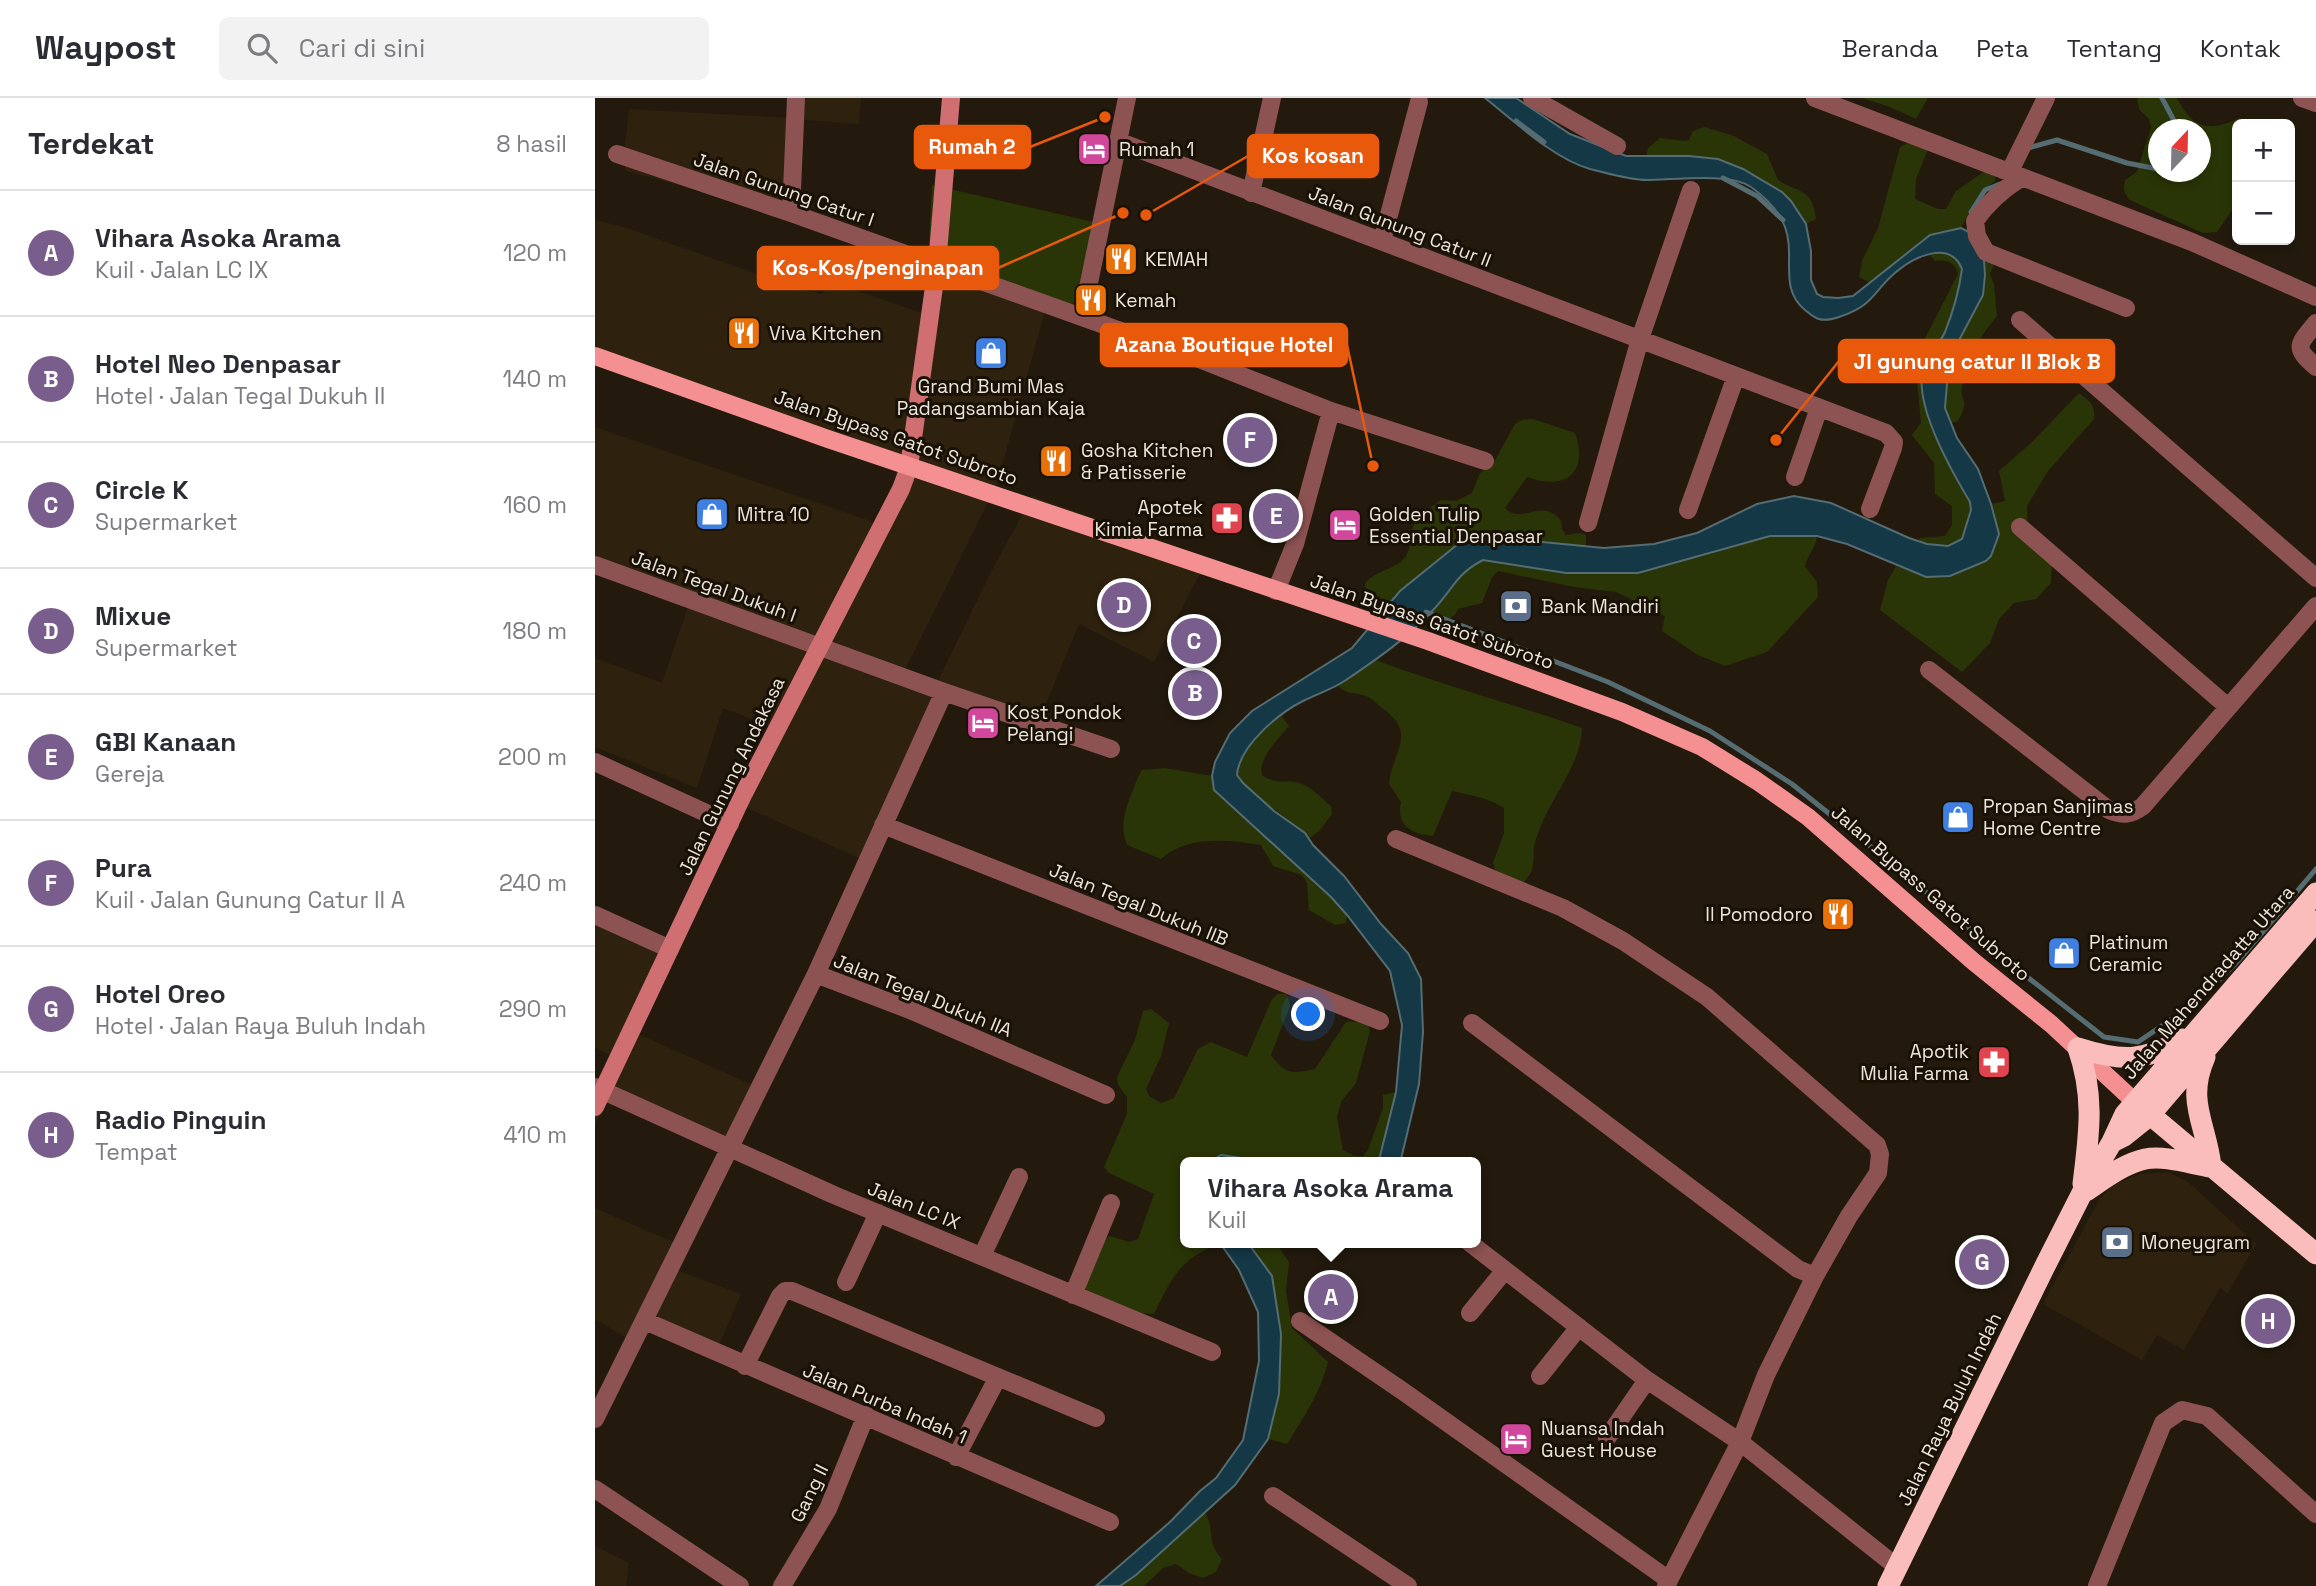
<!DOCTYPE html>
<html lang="id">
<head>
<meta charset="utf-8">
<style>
	:root { --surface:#fff; --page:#f2f2f3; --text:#2b2b33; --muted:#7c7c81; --line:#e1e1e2; --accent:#785d8d }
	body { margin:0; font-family:"Space Grotesk",sans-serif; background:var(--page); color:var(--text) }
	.controls { position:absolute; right:21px; top:21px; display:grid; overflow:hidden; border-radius:10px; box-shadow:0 4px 10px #0003 }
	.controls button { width:63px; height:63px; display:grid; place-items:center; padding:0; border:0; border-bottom:2px solid var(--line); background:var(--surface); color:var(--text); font:35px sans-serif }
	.compass { position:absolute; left:1553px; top:21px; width:63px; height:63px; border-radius:50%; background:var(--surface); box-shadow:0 4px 10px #0003; rotate:22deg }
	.you { position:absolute; left:714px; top:917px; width:24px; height:24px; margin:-18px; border:5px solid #fff; border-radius:50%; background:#1a73e8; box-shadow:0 0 0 10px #1a73e833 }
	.badge { display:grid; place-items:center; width:46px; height:46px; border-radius:50%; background:var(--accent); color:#fff; font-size:23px; font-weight:700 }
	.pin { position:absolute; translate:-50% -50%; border:4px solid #fff; box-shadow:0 2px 7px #0006 }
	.popup { position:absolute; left:585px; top:1059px; width:301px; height:91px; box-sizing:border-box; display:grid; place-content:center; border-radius:10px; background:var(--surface); filter:drop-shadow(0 2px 5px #0005); font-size:23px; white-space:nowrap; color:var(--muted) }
	.popup b { font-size:26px; color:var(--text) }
	.popup::after { content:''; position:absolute; left:50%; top:100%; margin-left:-14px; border:14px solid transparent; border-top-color:var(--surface) }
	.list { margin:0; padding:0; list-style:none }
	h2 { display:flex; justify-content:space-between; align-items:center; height:91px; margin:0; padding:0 28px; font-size:30px }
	h2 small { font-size:23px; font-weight:400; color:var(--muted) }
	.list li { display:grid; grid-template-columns:46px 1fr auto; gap:21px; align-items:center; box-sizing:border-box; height:126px; padding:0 28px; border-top:2px solid var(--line) }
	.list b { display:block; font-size:26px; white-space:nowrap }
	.list p { margin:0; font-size:23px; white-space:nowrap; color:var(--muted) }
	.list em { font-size:23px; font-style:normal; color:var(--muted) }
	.icon { flex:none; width:38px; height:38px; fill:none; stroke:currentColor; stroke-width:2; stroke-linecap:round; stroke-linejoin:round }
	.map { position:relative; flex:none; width:1721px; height:1488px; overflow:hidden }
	header { display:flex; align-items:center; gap:42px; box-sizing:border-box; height:98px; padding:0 35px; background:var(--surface); border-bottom:2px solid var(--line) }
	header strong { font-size:33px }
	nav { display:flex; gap:38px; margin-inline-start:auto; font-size:24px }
	.search { width:490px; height:63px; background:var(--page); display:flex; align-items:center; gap:18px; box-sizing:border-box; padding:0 24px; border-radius:10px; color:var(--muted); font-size:26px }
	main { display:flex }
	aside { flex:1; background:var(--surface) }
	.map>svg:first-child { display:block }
	.built { fill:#2e210e }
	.green { fill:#293506; fill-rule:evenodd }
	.water { fill:#143845; stroke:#546c72; stroke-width:2 }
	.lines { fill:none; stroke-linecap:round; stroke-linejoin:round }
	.stream { stroke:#546c72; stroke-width:5 }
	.street { stroke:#8d5252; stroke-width:18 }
	.secondary { stroke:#cf6f71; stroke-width:18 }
	.primary { stroke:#f49091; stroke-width:18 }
	.highway { stroke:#fabdbc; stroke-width:21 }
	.labels { text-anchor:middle; stroke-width:6; stroke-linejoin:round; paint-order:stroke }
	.poi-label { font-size:19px; fill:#ebe5dc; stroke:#191105; text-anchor:start }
	.street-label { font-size:19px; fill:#ebe5dc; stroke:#191105 }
	.leader { fill:none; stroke:#e8590c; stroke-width:2.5 }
	.callout-dot { fill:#e8590c; stroke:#191105; stroke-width:2.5 }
	.callout { fill:#e8590c; stroke:#e8590c; stroke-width:2.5 }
	.callout-label { font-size:21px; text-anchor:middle; font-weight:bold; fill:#fff }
</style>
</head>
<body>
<header>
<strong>Waypost</strong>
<div class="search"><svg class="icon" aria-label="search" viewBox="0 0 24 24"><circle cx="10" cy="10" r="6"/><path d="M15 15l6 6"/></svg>Cari di sini</div>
<nav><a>Beranda</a><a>Peta</a><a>Tentang</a><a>Kontak</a></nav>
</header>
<main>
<aside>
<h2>Terdekat<small>8 hasil</small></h2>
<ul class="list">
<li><span class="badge">A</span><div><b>Vihara Asoka Arama</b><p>Kuil · Jalan LC IX</p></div><em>120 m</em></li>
<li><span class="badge">B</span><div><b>Hotel Neo Denpasar</b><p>Hotel · Jalan Tegal Dukuh II</p></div><em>140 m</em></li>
<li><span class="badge">C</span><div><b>Circle K</b><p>Supermarket</p></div><em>160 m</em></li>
<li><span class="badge">D</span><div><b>Mixue</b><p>Supermarket</p></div><em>180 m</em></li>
<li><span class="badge">E</span><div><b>GBI Kanaan</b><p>Gereja</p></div><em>200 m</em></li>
<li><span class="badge">F</span><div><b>Pura</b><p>Kuil · Jalan Gunung Catur II A</p></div><em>240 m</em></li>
<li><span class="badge">G</span><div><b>Hotel Oreo</b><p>Hotel · Jalan Raya Buluh Indah</p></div><em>290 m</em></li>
<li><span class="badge">H</span><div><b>Radio Pinguin</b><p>Tempat</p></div><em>410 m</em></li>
</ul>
</aside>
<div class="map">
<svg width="1721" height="1488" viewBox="0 0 1721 1488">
	<rect width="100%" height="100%" fill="#231a0d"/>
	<path class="built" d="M198,0H266L264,26L197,21L185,114L31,73L28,63L34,11L196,20Z
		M0,122L29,129L199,189L227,196L236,184L330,216L333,165L453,202L402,386L306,580L339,591L395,476L437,398L613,460L559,564L484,526L442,627L358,598L295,735L277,766L148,708L184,632L128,610L102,690L0,649V560L67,585L93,509L0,477V329L293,429L321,377L0,266Z
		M0,824L81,857L43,936L169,992L140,1055L13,1000L0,1027V994L29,964L0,950Z
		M1573,1074L1593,1084L1661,1146L1633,1195L1625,1190L1589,1252L1562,1237L1547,1262L1448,1206L1505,1100L1520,1086L1545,1076Z
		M0,1110L92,1150L84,1173L146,1196L119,1259L57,1231L45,1248L0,1221Z
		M0,1448L34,1465L31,1488H0Z"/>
	<path class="green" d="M1267,0H1333L1321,21L1295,9Z
		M1542,0H1582C1597,30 1614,35 1644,20L1661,26H1642V105L1622,134L1608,135L1535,102C1529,95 1528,91 1530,82L1542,74L1556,29L1554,21L1544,11ZM1563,32H1605V74H1563Z
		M1109,29L1139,38L1172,56L1183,82C1206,96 1217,90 1221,121L1211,126L1196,103L1094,58L1051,59L1053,50L1065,40L1090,43L1094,42L1098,33Z
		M1314,44L1333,51L1321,81L1320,101L1343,111H1351L1361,93L1393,71L1400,76V83C1377,99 1380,108 1366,130L1342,134L1329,140L1276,185L1264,179L1267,163L1283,130L1305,49Z
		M337,87L503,125L487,198L473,210L333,165Z
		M1345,154L1359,159L1367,171L1364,193L1349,236L1328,271L1327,278L1331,310L1362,384L1375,404L1376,412L1367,441L1349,448L1323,443L1325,440L1350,438L1357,427V408L1340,396L1339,365L1317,337L1326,325L1321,272L1326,248L1363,176C1361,165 1351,161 1340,163L1333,155Z
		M1401,161L1395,176L1399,187L1402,218C1385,239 1372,258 1367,286C1364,305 1376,300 1363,323L1355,325L1350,310L1352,268L1367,234L1388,197L1389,162Z
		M1484,295C1494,303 1501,307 1499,321L1453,373L1432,408L1433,446L1457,466L1456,485L1441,501L1419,505L1404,521L1395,545L1367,574L1285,512L1293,482L1301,468L1331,479L1404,436L1396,406L1410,403L1404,373L1436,345Z
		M938,321L980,335C994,376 970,393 932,379L910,410C926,428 948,398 966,423L967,431L971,437L985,435L991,437V449L885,438L870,442L805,493L795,505L771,496L770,486C780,471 804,472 812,456C817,446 816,432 820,421L846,402L861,403L877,395L885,375L899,364L920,326L927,322Z
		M1175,438H1222C1221,450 1213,456 1210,468L1222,484L1223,499L1172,554L1130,568L1103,557L1067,533L1070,518L1021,494L979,489L903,473L897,479L887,505L863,511L860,517L853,521L837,514L865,478L888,462L1043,475Z
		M781,562C849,588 919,606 987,630C986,667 958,696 945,730C943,736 939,745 939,751C938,764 940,776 927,785L900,772L898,765L909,735V710C894,700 875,697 857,693L838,738C816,736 801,728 806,704L794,686C797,652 824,636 786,609C782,606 777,601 773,599C761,593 756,599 743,588Z
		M687,618L694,628C683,642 663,659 667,677C681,688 694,680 707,686C718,690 727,701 736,708L737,716L724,733L714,741C695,717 662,705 642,677C644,653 667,630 687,618Z
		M570,670L617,678L619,692L624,698L736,799L752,816L751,825L740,827L714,812L712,785L707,777L678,768L666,747C634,742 592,737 566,761L532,747C522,724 535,700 543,679L547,672Z
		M683,896H692L695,908L676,957C691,977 697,976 720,971L751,924L767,923L773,926L775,933L761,985L746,1004L742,1019L748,1052L760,1058H768L773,1052L788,1010V997L801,994L785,1059L781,1064H672L618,1061L614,1064H591V1145H624C583,1164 579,1176 559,1216L545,1215L492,1194L489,1187L508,1143L514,1138L535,1144L543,1141L559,1096L514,1075L509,1069L532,1016V999L523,987L522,979L540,942L548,913L556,911L574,925L566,958L551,991L554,998L566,1005L579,1000L603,951L616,944L652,959L677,901Z
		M653,1145H681L694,1164L691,1193L697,1230L733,1264C726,1294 708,1320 692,1346L673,1341L684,1296L677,1179Z
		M610,1414C621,1435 610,1442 627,1461L621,1474L608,1480L594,1475L581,1466L568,1470L549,1488H525L541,1477Z"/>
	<path class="water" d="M890,0H921L975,36L1031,58H1094L1123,61L1148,71L1187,94L1196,103L1211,126L1216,153V182L1222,196L1228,199L1243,200L1258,198L1335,137L1366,130L1378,136L1389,162L1390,177L1388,197L1354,261L1350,310L1362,340L1383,371L1396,406L1404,436L1396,458L1391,463L1355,478L1331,479L1252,446L1222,438H1175L1043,475H971L888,462C861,476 858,491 839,511C814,539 782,561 751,582C738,591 722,596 708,603C684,615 644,648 642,677L648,685L679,713L710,735L718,747L749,778L786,826L813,855L826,881L828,934L824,986L806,1061L804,1064H781L785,1058L801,994L807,927L795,873L752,817L736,799L619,692L617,678L620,664L635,635L657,613L757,550L805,493L863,446L870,441L885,438L1009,450L1059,446L1102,435L1162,406L1199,398L1236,405L1314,440L1332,446L1353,448L1367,441L1376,412L1375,404C1357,374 1319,307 1328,272C1331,259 1344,247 1350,234C1358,214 1364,193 1367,171C1355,141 1319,159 1301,174C1277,194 1280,207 1244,219C1238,221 1230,223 1224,221C1219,220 1214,215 1210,212C1183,190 1201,158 1190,129C1184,113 1170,99 1156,89C1135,74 1078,82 1052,82C1034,82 1012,75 995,71C959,61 919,23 890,0Z
		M626,1057L667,1063L672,1064H614Z
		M625,1145H653L677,1178L686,1236L684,1296L673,1341L640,1387L541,1477L525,1488H501L575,1424L605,1393L621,1380L648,1342L664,1263L663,1214L644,1172Z"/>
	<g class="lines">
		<path class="stream" d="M1567,0L1584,32
			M921,23L949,44
			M1433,50L1462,42L1532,65L1563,71
			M1128,80L1162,98L1188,122
			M1376,114L1390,92L1405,86
			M831,514L1013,584L1115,633L1197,686L1306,773L1431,878L1509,939L1543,944L1602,904L1643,863L1721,771"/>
		<path class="street" d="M937,0L1022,48
			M1220,0L1597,144L1721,199
			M1707,0L1721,5
			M525,44L1291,335L1299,344L1298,350L1275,411
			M22,56L196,115L604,261L736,313L890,363
			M1414,75L1451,0
			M1426,80C1407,92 1393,104 1380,123L1382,138L1391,154L1531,210
			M656,95L677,0
			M196,115L201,0
			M787,143L824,4
			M487,219L532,0
			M1425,222L1721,480
			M1721,225C1703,247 1698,249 1721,269
			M1200,379L1224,310
			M1093,412L1141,278
			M993,425L1045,241L1096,92
			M1425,429L1633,609
			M0,467L349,594L516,651
			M681,493L700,446L736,313
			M1334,572L1514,712C1528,718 1536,717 1548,708L1721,508
			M0,664L135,726
			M288,727L785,923
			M801,741L968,810L1028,843L1112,899L1282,1047L1285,1056L1283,1075L1254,1118L1220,1178L1203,1171L877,925
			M0,817L75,851
			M221,876L315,912L511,997
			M0,989L239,1097L617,1254
			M875,1145L1052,1282L1145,1344L1302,1469
			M387,1158L424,1079
			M251,1184L283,1115
			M478,1197L516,1105
			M875,1215L910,1172
			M50,1223L515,1424
			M705,1223L809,1294L1074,1482
			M150,1268L185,1198L190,1193H197L501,1320
			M945,1278L984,1229
			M0,1321L221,876L349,594
			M1012,1340L1052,1282
			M361,1359L403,1279
			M0,1391L145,1488
			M678,1398L813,1488
			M187,1488L233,1411L271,1317
			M1071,1488L1145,1344L1171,1277L1220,1178
			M1502,1488L1568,1325L1587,1312L1612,1318L1721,1416"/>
		<path class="secondary" d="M0,1009L149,695L306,391L314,369L342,167L356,0"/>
		<path class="primary" d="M0,258L233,341L833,543L1027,614L1107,649L1162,683L1213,719L1379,864L1456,926L1539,1003"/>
		<path class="highway" d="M1483,950C1500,999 1494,1036 1488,1086
			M1483,950C1524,963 1549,965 1587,941
			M1546,1009L1721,1156
			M1517,1044L1529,1038L1554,1018L1721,823
			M1491,1093C1509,1081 1528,1066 1550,1061C1570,1057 1596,1066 1616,1069C1612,1027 1590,1004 1610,959
			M1293,1488L1451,1166L1487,1095L1517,1044L1530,1016L1721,795"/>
	</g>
	<defs>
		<g id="hotel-square" transform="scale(1.75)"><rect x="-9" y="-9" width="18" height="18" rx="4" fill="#d1479c" stroke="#191105"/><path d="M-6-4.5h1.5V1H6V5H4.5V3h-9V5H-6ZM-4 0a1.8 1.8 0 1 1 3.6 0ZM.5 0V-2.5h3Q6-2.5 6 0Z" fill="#fff"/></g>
		<g id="restaurant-square" transform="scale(1.75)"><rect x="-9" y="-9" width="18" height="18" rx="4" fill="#e8710a" stroke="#191105"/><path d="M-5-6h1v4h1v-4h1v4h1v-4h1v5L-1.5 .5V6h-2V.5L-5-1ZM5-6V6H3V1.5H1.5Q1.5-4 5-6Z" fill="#fff"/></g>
		<g id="shop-square" transform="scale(1.75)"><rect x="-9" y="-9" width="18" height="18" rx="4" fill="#3f7fe0" stroke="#191105"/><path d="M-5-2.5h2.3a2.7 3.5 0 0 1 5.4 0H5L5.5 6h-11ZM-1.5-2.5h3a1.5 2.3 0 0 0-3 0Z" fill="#fff"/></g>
		<g id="pharmacy-square" transform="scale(1.75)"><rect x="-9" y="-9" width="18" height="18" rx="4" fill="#e0444e" stroke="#191105"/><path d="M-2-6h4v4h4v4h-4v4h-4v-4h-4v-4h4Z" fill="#fff"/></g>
		<g id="bank-square" transform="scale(1.75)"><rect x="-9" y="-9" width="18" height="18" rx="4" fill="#5c6f8a" stroke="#191105"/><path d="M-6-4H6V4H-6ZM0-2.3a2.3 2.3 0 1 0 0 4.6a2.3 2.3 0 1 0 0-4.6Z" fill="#fff"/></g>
	</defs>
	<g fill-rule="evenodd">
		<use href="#hotel-square" x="499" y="51"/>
		<use href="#restaurant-square" x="526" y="161"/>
		<use href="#restaurant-square" x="496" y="202"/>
		<use href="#restaurant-square" x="149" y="235"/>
		<use href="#shop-square" x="396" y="255"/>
		<use href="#restaurant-square" x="461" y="363"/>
		<use href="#shop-square" x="117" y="416"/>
		<use href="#pharmacy-square" x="632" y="420"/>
		<use href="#hotel-square" x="750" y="427"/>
		<use href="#bank-square" x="921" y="508"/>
		<use href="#hotel-square" x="388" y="625"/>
		<use href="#shop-square" x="1363" y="719"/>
		<use href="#restaurant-square" x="1243" y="816"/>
		<use href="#shop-square" x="1469" y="855"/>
		<use href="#pharmacy-square" x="1399" y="964"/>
		<use href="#bank-square" x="1522" y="1144"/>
		<use href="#hotel-square" x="921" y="1341"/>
	</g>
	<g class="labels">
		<g class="poi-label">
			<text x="524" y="58">Rumah 1</text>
			<text x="550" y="168">KEMAH</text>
			<text x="520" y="209">Kemah</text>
			<text x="174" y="242">Viva Kitchen</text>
			<text x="396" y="295" text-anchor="middle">Grand Bumi Mas<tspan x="396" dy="22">Padangsambian Kaja</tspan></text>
			<text x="486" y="359">Gosha Kitchen<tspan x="486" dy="22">&amp; Patisserie</tspan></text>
			<text x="608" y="416" text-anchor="end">Apotek<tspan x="608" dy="22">Kimia Farma</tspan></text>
			<text x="142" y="423">Mitra 10</text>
			<text x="774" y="423">Golden Tulip<tspan x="774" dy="22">Essential Denpasar</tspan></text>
			<text x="946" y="515">Bank Mandiri</text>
			<text x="412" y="621">Kost Pondok<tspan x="412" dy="22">Pelangi</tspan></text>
			<text x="1388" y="715">Propan Sanjimas<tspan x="1388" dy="22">Home Centre</tspan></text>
			<text x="1218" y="823" text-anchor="end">Il Pomodoro</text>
			<text x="1494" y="851">Platinum<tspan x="1494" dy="22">Ceramic</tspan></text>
			<text x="1374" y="960" text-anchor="end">Apotik<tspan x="1374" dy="22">Mulia Farma</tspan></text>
			<text x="1546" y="1151">Moneygram</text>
			<text x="946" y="1337">Nuansa Indah<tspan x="946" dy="22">Guest House</tspan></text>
		</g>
		<g class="street-label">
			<text transform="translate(189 91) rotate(19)" y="7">Jalan Gunung Catur I</text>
			<text transform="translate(805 128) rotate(21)" y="7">Jalan Gunung Catur II</text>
			<text transform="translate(301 339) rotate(19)" y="7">Jalan Bypass Gatot Subroto</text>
			<text transform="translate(119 488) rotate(20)" y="7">Jalan Tegal Dukuh I</text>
			<text transform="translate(837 523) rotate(19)" y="7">Jalan Bypass Gatot Subroto</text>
			<text transform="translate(136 678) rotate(-64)" y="7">Jalan Gunung Andakasa</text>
			<text transform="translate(1336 795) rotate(41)" y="7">Jalan Bypass Gatot Subroto</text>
			<text transform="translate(544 806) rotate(22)" y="7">Jalan Tegal Dukuh IIB</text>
			<text transform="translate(1613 884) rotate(-49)" y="7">Jalan Mahendradatta Utara</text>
			<text transform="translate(328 897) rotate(22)" y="7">Jalan Tegal Dukuh IIA</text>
			<text transform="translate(319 1107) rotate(22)" y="7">Jalan LC IX</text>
			<text transform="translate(290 1305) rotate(23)" y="7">Jalan Purba Indah 1</text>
			<text transform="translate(1354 1311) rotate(-64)" y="7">Jalan Raya Buluh Indah</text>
			<text transform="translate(214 1395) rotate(-64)" y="7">Gang II</text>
		</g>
	</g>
	<path class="leader" d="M510 19L435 49M551 117L653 58M528 115L403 170M778 368L752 247M1181 342L1244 263"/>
	<g class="callout-dot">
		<circle cx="510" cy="19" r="7"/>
		<circle cx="551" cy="117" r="7"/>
		<circle cx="528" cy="115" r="7"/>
		<circle cx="778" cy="368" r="7"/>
		<circle cx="1181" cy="342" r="7"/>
	</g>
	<g class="callout">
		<rect x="320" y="28" width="115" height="42" rx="7"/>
		<rect x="653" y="37" width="130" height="42" rx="7"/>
		<rect x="163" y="149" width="240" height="42" rx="7"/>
		<rect x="506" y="226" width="246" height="42" rx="7"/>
		<rect x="1244" y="242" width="275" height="42" rx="7"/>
	</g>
	<g class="callout-label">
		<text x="377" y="56">Rumah 2</text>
		<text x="718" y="65">Kos kosan</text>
		<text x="283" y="177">Kos-Kos/penginapan</text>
		<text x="629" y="254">Azana Boutique Hotel</text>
		<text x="1382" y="271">Jl gunung catur II Blok B</text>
	</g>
</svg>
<div class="controls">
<button>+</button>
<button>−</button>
</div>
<svg class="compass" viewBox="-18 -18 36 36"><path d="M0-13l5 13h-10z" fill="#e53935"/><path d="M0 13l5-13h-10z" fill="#7c7c81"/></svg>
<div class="you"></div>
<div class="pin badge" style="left:736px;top:1199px">A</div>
<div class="popup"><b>Vihara Asoka Arama</b>Kuil</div>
<div class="pin badge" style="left:600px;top:595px">B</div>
<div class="pin badge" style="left:599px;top:543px">C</div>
<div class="pin badge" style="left:529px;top:507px">D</div>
<div class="pin badge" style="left:681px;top:418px">E</div>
<div class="pin badge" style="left:655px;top:342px">F</div>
<div class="pin badge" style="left:1387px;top:1164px">G</div>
<div class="pin badge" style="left:1673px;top:1223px">H</div>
</div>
</main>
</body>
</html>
